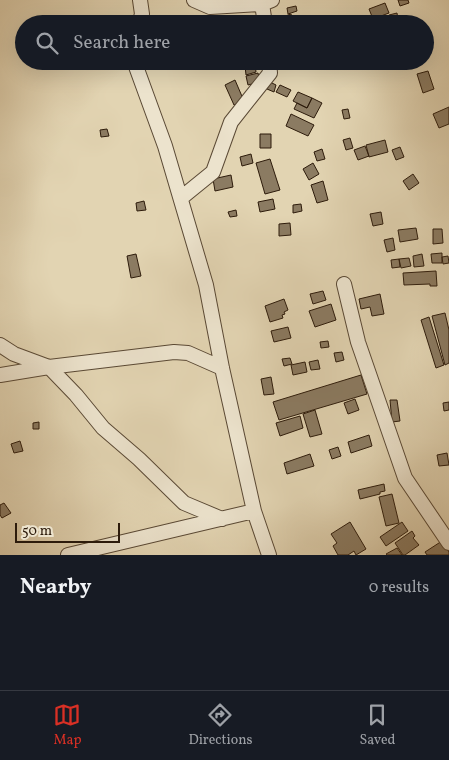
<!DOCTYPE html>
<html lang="en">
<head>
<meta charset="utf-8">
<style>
	:root { --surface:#171b24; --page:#242831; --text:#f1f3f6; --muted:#9ea1a6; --line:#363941; --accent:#d93025 }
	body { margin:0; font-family:Vollkorn,serif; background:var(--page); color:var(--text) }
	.scale { position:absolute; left:15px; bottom:12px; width:105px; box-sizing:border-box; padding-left:5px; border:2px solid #2d1b0b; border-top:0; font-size:14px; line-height:18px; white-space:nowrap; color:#2d1b0b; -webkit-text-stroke:4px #ece3cd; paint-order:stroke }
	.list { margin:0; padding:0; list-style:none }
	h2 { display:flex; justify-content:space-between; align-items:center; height:65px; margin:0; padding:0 20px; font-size:21px }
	h2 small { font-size:16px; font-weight:400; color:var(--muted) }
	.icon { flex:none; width:28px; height:28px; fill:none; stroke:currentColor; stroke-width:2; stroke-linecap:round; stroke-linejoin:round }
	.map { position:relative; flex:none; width:449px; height:555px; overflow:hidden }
	.search { position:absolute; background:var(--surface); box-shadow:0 5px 20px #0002; left:15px; right:15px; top:15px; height:55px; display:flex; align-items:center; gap:12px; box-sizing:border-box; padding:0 18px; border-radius:28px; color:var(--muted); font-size:19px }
	.sheet { height:135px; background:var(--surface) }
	nav { display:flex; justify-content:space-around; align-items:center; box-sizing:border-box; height:70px; border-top:1px solid var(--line); background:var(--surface); font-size:14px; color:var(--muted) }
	nav a { display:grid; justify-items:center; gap:2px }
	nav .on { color:var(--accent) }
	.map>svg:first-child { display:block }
	.building { fill:#8b7b62; stroke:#2d1b0b }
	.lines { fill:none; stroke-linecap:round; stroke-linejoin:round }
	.minor-casing { stroke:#5a4935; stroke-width:16 }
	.minor { stroke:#ece3cd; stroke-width:14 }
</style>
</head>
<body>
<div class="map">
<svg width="449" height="555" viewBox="0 0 449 555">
	<rect width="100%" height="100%" fill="#e2d4b2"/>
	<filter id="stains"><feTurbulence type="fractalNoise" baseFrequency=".004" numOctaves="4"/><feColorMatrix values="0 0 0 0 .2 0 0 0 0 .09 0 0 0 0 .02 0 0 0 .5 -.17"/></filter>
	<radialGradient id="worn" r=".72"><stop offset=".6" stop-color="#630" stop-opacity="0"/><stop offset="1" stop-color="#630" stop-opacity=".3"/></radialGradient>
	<path class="building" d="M398,0H408L409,3L400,6Z
		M385,3L389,13L373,19L369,9Z
		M296,6L297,11L288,14L287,8Z
		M397,13L398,20L391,22L389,15Z
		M291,14L294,24H280L279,18Z
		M77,61H86V66L78,68Z
		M255,64L256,72L246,75L245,66Z
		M428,71L434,89L423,93L417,74Z
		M258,73L260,82L248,85L246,76Z
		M235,80L244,101L234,105L225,85Z
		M270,82L276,85L274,92L267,89Z
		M280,85L291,90L287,97L276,92Z
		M298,92L312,98L307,108L293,101Z
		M312,98L322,103L314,118L294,109L297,103L307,108Z
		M449,107V124L439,128L433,114Z
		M348,109L350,118L344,119L342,110Z
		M291,114L314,125L308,136L286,126Z
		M107,129L109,136L101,137L100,130Z
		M260,134H271V148H260Z
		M350,138L353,148L346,150L343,140Z
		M385,140L388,152L369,157L366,145Z
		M365,146L369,156L358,160L354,150Z
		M400,147L404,157L396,160L392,150Z
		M322,149L325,159L317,161L314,152Z
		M251,154L253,163L242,166L240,157Z
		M270,159L280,190L265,194L256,163Z
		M313,163L319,174L309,180L303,169Z
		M413,174L419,183L409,190L403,181Z
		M231,175L233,187L215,191L213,179Z
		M323,181L328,200L317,203L311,185Z
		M273,199L275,209L260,212L258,202Z
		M144,201L146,210L137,211L136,203Z
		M301,204L302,211L293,213V205Z
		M236,210L237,216L230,217L228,212Z
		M381,212L383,224L373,226L370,214Z
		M290,223L291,235L279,236V224Z
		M416,228L418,239L400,242L398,230Z
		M433,229H442L443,243L433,244Z
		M393,238L395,250L387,252L384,240Z
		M442,253V263H432L431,254Z
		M136,254L141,276L131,278L127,256Z
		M422,254L424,266L414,267L413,256Z
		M448,256L449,263L443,264L442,257Z
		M409,258L411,266L401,268L399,259Z
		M399,259L400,267L392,268L391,260Z
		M436,271L437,286H430V284L404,285L403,273Z
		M323,291L326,300L313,304L310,294Z
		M380,294L384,314L372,316L370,307L361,309L359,299Z
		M284,299L288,310L284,312L285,314L282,315L283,318L270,322L265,306Z
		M331,304L336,320L315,327L309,311Z
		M445,313L449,330V363L445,365L432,316Z
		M429,317L444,365L436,368L421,320Z
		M288,327L291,338L274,342L271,331Z
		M328,341L329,347L321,348L320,342Z
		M342,352L344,360L336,362L334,353Z
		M290,358L292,364L284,366L282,359Z
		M318,360L320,369L311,370L309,362Z
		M305,362L307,372L293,375L291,365Z
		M361,375L367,394L279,420L273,402Z
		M271,377L274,394L264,395L261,379Z
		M355,399L359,410L348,414L344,403Z
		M390,400H397L400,421L392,422Z
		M449,402V410L444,411L443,403Z
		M315,410L322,434L310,437L303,414Z
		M300,416L303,428L280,436L276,423Z
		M39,422V429H33V423Z
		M369,435L372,446L351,453L348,442Z
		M20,441L23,451L14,453L11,444Z
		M338,447L341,456L332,459L329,450Z
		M447,453L449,465L439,466L437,455Z
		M310,454L314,466L287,474L284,463Z
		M384,484L385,491L380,492V494L360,499L358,490Z
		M392,494L399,523L386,526L379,497Z
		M4,503L11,513L2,518L0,515V505Z
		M350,522L366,549L356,555L354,551L348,555H338L333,546L337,543L331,534Z
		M402,522L408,531L386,546L380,537Z
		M412,531L415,536L413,538L419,545L405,555H403L395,543Z
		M442,541L449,552V555H427L425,552Z
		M397,548L402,555H387L386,554Z"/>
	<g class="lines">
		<g class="minor-casing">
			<path id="minor" d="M194,0L210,7L262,4L272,0
				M262,4L265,24
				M139,24L142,14L140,0
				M134,61L165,146L206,285L222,368L254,511L269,555
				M181,198L213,172L231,122L250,98L270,73L269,61
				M344,284L358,342L405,478L449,543
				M0,345L14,354L49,367L76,395L103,428L139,459L184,503L222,519
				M0,375L49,367L174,352L188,353L222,368
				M68,555L254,511"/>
		</g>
		<use href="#minor" class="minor"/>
	</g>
	<rect width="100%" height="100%" filter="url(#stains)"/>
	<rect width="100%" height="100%" fill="url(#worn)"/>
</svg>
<div class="scale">50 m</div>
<div class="search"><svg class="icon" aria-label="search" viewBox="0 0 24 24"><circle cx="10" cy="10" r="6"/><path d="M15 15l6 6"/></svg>Search here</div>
</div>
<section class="sheet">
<h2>Nearby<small>0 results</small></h2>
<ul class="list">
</ul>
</section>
<nav>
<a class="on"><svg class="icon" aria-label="map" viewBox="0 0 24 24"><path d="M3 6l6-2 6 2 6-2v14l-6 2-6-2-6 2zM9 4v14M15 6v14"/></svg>Map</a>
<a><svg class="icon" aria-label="directions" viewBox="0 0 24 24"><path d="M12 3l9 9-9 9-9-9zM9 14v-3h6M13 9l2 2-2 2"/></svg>Directions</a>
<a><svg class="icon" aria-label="saved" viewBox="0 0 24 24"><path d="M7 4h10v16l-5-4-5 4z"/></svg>Saved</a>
</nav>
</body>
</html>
